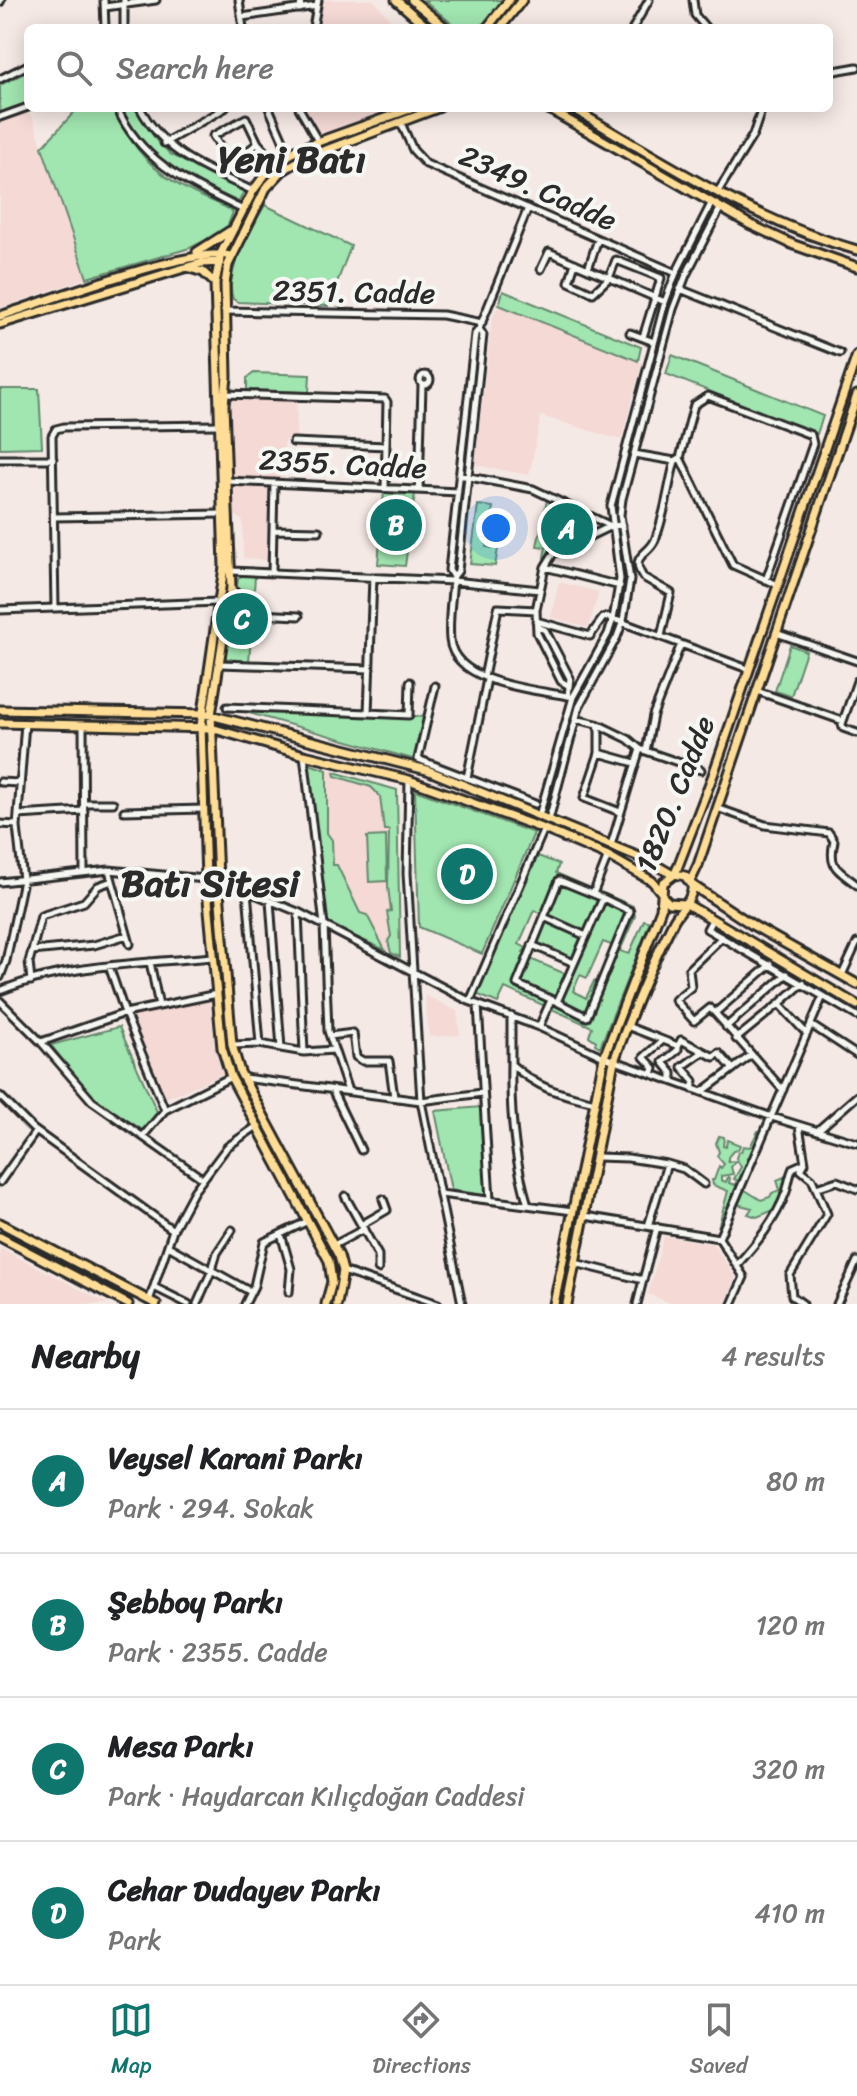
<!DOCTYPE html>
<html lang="en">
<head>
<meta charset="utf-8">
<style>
	:root { --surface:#fff; --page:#f6f6f6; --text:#202124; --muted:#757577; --line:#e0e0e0; --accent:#0f766e }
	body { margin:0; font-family:Sriracha,sans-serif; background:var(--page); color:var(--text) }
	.you { position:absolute; left:496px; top:528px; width:28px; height:28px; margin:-20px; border:6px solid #fff; border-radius:50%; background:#1a73e8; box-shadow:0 0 0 12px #1a73e833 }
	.badge { display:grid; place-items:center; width:52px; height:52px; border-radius:50%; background:var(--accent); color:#fff; font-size:26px; font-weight:700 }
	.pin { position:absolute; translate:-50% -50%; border:4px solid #fff; box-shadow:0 2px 8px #0006 }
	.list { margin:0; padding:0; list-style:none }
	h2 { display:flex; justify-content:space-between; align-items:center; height:104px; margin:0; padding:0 32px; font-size:34px }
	h2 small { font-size:26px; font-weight:400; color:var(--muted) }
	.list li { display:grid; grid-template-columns:52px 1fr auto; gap:24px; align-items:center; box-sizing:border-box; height:144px; padding:0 32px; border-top:2px solid var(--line) }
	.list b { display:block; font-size:30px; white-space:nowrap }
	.list p { margin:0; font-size:26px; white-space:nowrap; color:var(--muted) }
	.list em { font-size:26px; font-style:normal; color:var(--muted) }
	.icon { flex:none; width:44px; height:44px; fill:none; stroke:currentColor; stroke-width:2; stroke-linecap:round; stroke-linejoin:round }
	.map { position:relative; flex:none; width:857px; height:1304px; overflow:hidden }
	.search { position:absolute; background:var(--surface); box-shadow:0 4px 20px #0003; left:24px; right:24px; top:24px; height:88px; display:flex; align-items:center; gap:20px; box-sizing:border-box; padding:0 28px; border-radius:12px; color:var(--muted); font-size:30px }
	.sheet { height:680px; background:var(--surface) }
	nav { display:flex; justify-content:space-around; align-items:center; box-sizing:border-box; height:112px; border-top:2px solid var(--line); background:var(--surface); font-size:22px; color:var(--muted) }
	nav a { display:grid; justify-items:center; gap:4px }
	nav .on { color:var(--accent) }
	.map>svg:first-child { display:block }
	.built { fill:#f4d9d5 }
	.green { fill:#a1e5b0; stroke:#66886e; stroke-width:2; fill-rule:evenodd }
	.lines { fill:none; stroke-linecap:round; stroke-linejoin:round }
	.minor-casing { stroke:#2b2b2b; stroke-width:11 }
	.major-casing { stroke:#2b2b2b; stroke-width:13 }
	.minor { stroke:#f6f6f2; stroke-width:5 }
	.major { stroke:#ffdd96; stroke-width:7 }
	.labels { text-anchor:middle; stroke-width:8; stroke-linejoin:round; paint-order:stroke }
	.street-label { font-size:30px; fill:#2b2b2b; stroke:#f6f6f2 }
	.district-label { font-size:38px; font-weight:bold; fill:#2b2b2b; stroke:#f6f6f2 }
</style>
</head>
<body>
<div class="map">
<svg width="857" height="1304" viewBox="0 0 857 1304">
	<rect width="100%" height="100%" fill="#f5e9e5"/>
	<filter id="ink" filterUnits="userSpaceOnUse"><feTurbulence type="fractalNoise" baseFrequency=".0125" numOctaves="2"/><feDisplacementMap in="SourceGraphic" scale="16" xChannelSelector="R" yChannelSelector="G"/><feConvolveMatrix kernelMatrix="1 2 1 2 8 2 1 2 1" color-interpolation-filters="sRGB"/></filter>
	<g filter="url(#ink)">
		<path class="built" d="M322,0H374L397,28H316Z
			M303,108H396L320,134Z
			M26,112L32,116L87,278L0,308V121Z
			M499,305L642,363L621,440L541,416L529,475L475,465L492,319Z
			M231,398L297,399L296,440H284V479L233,476L228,401Z
			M235,484L271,485L268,560L243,558V521L234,515Z
			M559,582L599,592L588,628L551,617Z
			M309,764L397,790L400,957L323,922Z
			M425,995L457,1011L460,1035L429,1037Z
			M210,998L215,1045L223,1074L166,1098L131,1015Z
			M664,1236L713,1244L736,1278L725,1304H673L648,1294Z
			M0,1248L8,1252L108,1304H0Z"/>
		<path class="green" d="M424,0H505L482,28H457Z
			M28,71V103L0,113V85Z
			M78,108H112C133,148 152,173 194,193C208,200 221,203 233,212L226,230L190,248L87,278L42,147Z
			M122,108H136L154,137L170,154L244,191L239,202C184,175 150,168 122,108Z
			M265,205L351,246L328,306L238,302L233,299C223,274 252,227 265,205Z
			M503,291L641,347L638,361L499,305Z
			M672,355L823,416L817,434L666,374Z
			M254,373L310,375L309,392L247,390V378Z
			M0,389H39L42,447L0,448Z
			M384,491L415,493L405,566L378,564Z
			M547,500L553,505L548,517L557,521L563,510L594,528L544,557L546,547L537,546Z
			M478,505L493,507L486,547L498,549L495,566L470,564Z
			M242,575L255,576L249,662L224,658L238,579Z
			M790,645L806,651L791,696L775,691Z
			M231,708L424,717L416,760Z
			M309,764L327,770V833L332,840L333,865H337L360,913L367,915L385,950L323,922Z
			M334,772L397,790L400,957L391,953L388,941L391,936L387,912L391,911L388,887L389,830H384L380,796L371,787L335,776Z
			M415,790L534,833L482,954L419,927Z
			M386,836L387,881L369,882L367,837Z
			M538,856L559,864L556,873L633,906L635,916L620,951L629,954L644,920L650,922L600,1047L595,1044L596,1041L589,1036L592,1027L505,988L498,1003L476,994ZM534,910L542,914L532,945L574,964L568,975L528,958V955L523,952L526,948L519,944ZM603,942L614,946L599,983L594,981L586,998L573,991L580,975L587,978Z
			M119,1027L158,1114L143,1130L95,1100L51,1045Z
			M481,1107L486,1195L451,1190L435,1111Z
			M758,1131L763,1132L718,1228L728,1191L713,1185L712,1180H714L719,1166L721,1168L724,1164L717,1156L719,1152L716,1143L719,1136L724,1137L723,1146L726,1147L727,1140L740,1145L738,1150L733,1151L728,1157V1162L736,1161L731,1167L733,1174L721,1176V1180L726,1182L728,1177L730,1178L729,1183L735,1185L737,1180L734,1179L741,1167L736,1158L738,1152H741L743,1146L750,1147Z
			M784,1177L785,1189L774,1210L757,1217L748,1214L752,1208L736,1204L740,1193L745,1190L761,1200L770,1197L772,1193L780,1190L777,1180Z"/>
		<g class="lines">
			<g class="minor-casing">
				<path id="minor" d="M104,0L105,28
					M124,0V28
					M239,0L243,28
					M693,0L695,15L706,28
					M0,2L1,0
					M105,7L156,0
					M300,9L301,0
					M242,17L317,6
					M313,28L318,0
					M633,28L649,0
					M829,72L857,67
					M0,79L28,65
					M117,108C142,164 191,184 243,210
					M140,108C166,156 207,169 253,191
					M269,108L289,154
					M299,108L318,141
					M0,117L28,107
					M401,123L413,150L426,164L676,273
					M164,143L225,108
					M258,143L246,118L213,136L227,157L235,161L258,143L276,163
					M717,193L753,135L762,108
					M528,208L479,329L475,334L449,570L453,577C452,597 448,620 450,640C455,685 539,690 573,697
					M575,263L569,282L593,293L609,278L616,260L661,278L643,337
					M541,269L549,252L665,302
					M588,269L598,239
					M680,289L840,353
					M224,311L443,315L482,323
					M630,333L654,342
					M420 380a5 5 0 1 1 10 0a5 5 0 1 1-10 0Z
					M225,394L385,399L387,402L385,488
					M293,442L386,446
					M634,454L675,461L680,458L694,405L708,396L811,435L813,444L766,580
					M680,458L733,565L778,585
					M0,459H53
					M459,475L533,489L611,526
					M227,481L458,492
					M419,490L422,385
					M54,517L222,514
					M273,530L319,531
					M545,567L553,554L611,526L622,525
					M231,571L453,581L540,590
					M272,573L274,483
					M454,576L458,571L483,335L479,329
					M232,589L258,614L299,616
					M55,608L52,436L56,429L64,427L218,425
					M0,610L219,602
					M536,621L590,636L603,618L608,617L748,669
					M538,627L545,630L570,678L568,696
					M776,633L857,661
					M661,636L671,593L643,577C629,555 649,555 655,540C665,516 668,486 675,461
					M219,664L370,669
					M484,677L498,608L536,610
					M857,681L842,724L843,728L857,733
					M435,686L418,759L535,804
					M569,686L561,681L537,633L536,610L545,567L620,586
					M757,691L843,721
					M227,707L368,713L373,577
					M368,713L409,715L410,682
					M575,719L597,724L599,731V753
					M597,724L628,739L640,749
					M83,725L84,871
					M646,751L653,715L681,644
					M304,755L324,925L328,1031L348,1091
					M467,778L487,679
					M409,780L407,873L421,1101L462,1304
					M0,782L20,783
					M84,803H113
					M717,808L765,825L829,833L834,841C828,868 837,869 857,885
					M124,811L204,809
					M620,812L584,798L599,753L635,763
					M18,815L84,811
					M539,816L573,697L608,634L613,619L620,579L611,506L665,302L676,273L711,204
					M549,820L579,707L617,637L623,621L630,580L620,515L622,499L673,309L686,275L720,209
					M0,824L17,825
					M611,845L640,749L701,770
					M109,870L130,944
					M218,879L298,912L469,1001L539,1027L604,1057L772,1117L857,1143
					M0,882L109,870L206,879
					M593,894L603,898L557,1002L517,984L559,880L593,894L608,856
					M270,901L281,1048L304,1052L334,1050
					M298,912L304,1052
					M544,917L586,936
					M712,920L707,929L857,1016
					M532,945L574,963
					M32,951L41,916L84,902L98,886L112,881
					M150,962L159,1006
					M771,964L715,1013L783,1090
					M109,966L125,1013L165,1110
					M842,975L857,943
					M0,977L6,961L23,880L17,827L25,723
					M31,981L29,962L32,951L94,945L127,935
					M0,991C64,964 145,963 214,957
					M0,1001L41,1042L92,1101L203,1179
					M470,1001L544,829
					M557,1002L587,1017L630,911L603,898
					M779,1004L803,983
					M478,1005L490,1200
					M715,1013L710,1008L694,1021L675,1000L691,987L689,969L722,937
					M511,1016V1064
					M811,1025L857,1055
					M627,1026L678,1046L681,1040L714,1057L719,1053L733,1069L702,1092
					M539,1027L551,1000
					M726,1027L787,974
					M330,1036L353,1033L356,1057L363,1061H389L394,1097
					M736,1039L779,1004L807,1034
					M41,1042L125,1013L217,994
					M260,1044L281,1048
					M232,1045L260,1044L247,891
					M733,1069L750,1056
					M652,1074L654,1068L644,1057L662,1041
					M244,1078L421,1101L482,1093
					M672,1081V1073L663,1062L678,1050V1046
					M692,1089L694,1081L682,1067L703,1052
					M332,1090L361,1150
					M0,1096L33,1129L173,1230L149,1301
					M799,1126L805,1163L801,1170L812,1179L827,1214L790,1275L792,1296L803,1304
					M817,1131L857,1096
					M143,1136L165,1110L231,1077
					M597,1157L628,1158L667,1164L648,1226
					M667,1164L684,1169L704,1184
					M0,1182L36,1131
					M816,1188L837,1181L857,1189
					M440,1194L573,1211
					M345,1196L378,1255V1269
					M528,1205C514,1159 510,1112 511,1064C540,1090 558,1093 595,1102
					M585,1216L719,1238L744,1277L732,1304
					M361,1225L387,1210L383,1199
					M173,1230L194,1191L227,1147L257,1126
					M281,1234L291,1269L289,1292
					M719,1238L823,996
					M334,1245L364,1229
					M168,1246L251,1292
					M575,1263L643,1280L657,1227
					M737,1265C756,1244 776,1220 786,1192C789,1183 789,1176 793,1168L804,1163
					M343,1271L438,1304
					M154,1287L188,1304
					M197,1304L212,1270L217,1253L232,1230
					M245,1304L254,1286L264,1242L308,1221
					M637,1304L643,1280
					M837,1304L857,1261"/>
			</g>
			<g class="major-casing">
				<path id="major" d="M396,0L428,28
					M412,0L446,28
					M487,28L509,0
					M500,28L522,0
					M547,108L749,224L794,245L857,267
					M572,108C664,162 753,221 857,250
					M197,252L230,231
					M190,268L203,272L215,283
					M0,316C44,302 195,245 231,256
					M0,324L184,268L202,263L220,262
					M0,710L206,714L427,770L649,861L673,875
					M0,723L211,728L304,755L409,780L544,829L608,856L652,881L661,892
					M675,874L685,876L692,885L754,926L857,984
					M690,882L698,865L857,395
					M663,897L669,903L683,904
					M685,903L857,1005
					M0,1223L156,1304
					M0,1237L128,1304
					M326,1304L332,1282L329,1261L231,1077L222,1048L206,879L201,726L224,567L215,283L221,253L253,191L270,168L298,149L413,108
					M337,1304L343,1271L339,1256L240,1072L232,1045L218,879L211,715L231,588L224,405L227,377L225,284L228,265L266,188L282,171L302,159L438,108
					M554,1304L604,1057L661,909L663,883L675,874L713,775L857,355
					M567,1304L614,1061C631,1014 650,967 673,922C679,909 694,900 692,885"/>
			</g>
			<use href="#minor" class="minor"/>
			<use href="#major" class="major"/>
		</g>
	</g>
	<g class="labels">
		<g class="street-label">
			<text transform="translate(538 188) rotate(24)" y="10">2349. Cadde</text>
			<text transform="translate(354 292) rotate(1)" y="10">2351. Cadde</text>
			<text transform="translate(343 464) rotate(3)" y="10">2355. Cadde</text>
			<text transform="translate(675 794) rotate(-68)" y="10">1820. Cadde</text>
		</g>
		<g class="district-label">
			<text x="292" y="172">Yeni Batı</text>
			<text x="210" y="896">Batı Sitesi</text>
		</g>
	</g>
</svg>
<div class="you"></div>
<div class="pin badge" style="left:567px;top:529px">A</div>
<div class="pin badge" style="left:396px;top:525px">B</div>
<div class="pin badge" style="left:242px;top:619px">C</div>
<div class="pin badge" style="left:467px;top:874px">D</div>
<div class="search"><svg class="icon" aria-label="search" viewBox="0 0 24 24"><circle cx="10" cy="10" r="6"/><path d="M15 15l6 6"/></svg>Search here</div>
</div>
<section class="sheet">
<h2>Nearby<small>4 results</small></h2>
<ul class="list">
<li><span class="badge">A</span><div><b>Veysel Karani Parkı</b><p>Park · 294. Sokak</p></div><em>80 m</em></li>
<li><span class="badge">B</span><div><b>Şebboy Parkı</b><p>Park · 2355. Cadde</p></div><em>120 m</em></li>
<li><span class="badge">C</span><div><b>Mesa Parkı</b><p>Park · Haydarcan Kılıçdoğan Caddesi</p></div><em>320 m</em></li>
<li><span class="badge">D</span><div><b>Cehar Dudayev Parkı</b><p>Park</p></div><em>410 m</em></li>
</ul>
</section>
<nav>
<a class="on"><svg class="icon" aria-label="map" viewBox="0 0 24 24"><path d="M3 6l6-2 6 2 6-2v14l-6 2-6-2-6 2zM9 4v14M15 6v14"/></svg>Map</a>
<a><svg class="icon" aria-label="directions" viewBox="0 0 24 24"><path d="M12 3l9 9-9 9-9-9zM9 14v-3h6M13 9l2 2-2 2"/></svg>Directions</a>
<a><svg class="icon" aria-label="saved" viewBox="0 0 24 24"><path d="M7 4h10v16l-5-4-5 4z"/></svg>Saved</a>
</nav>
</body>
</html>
